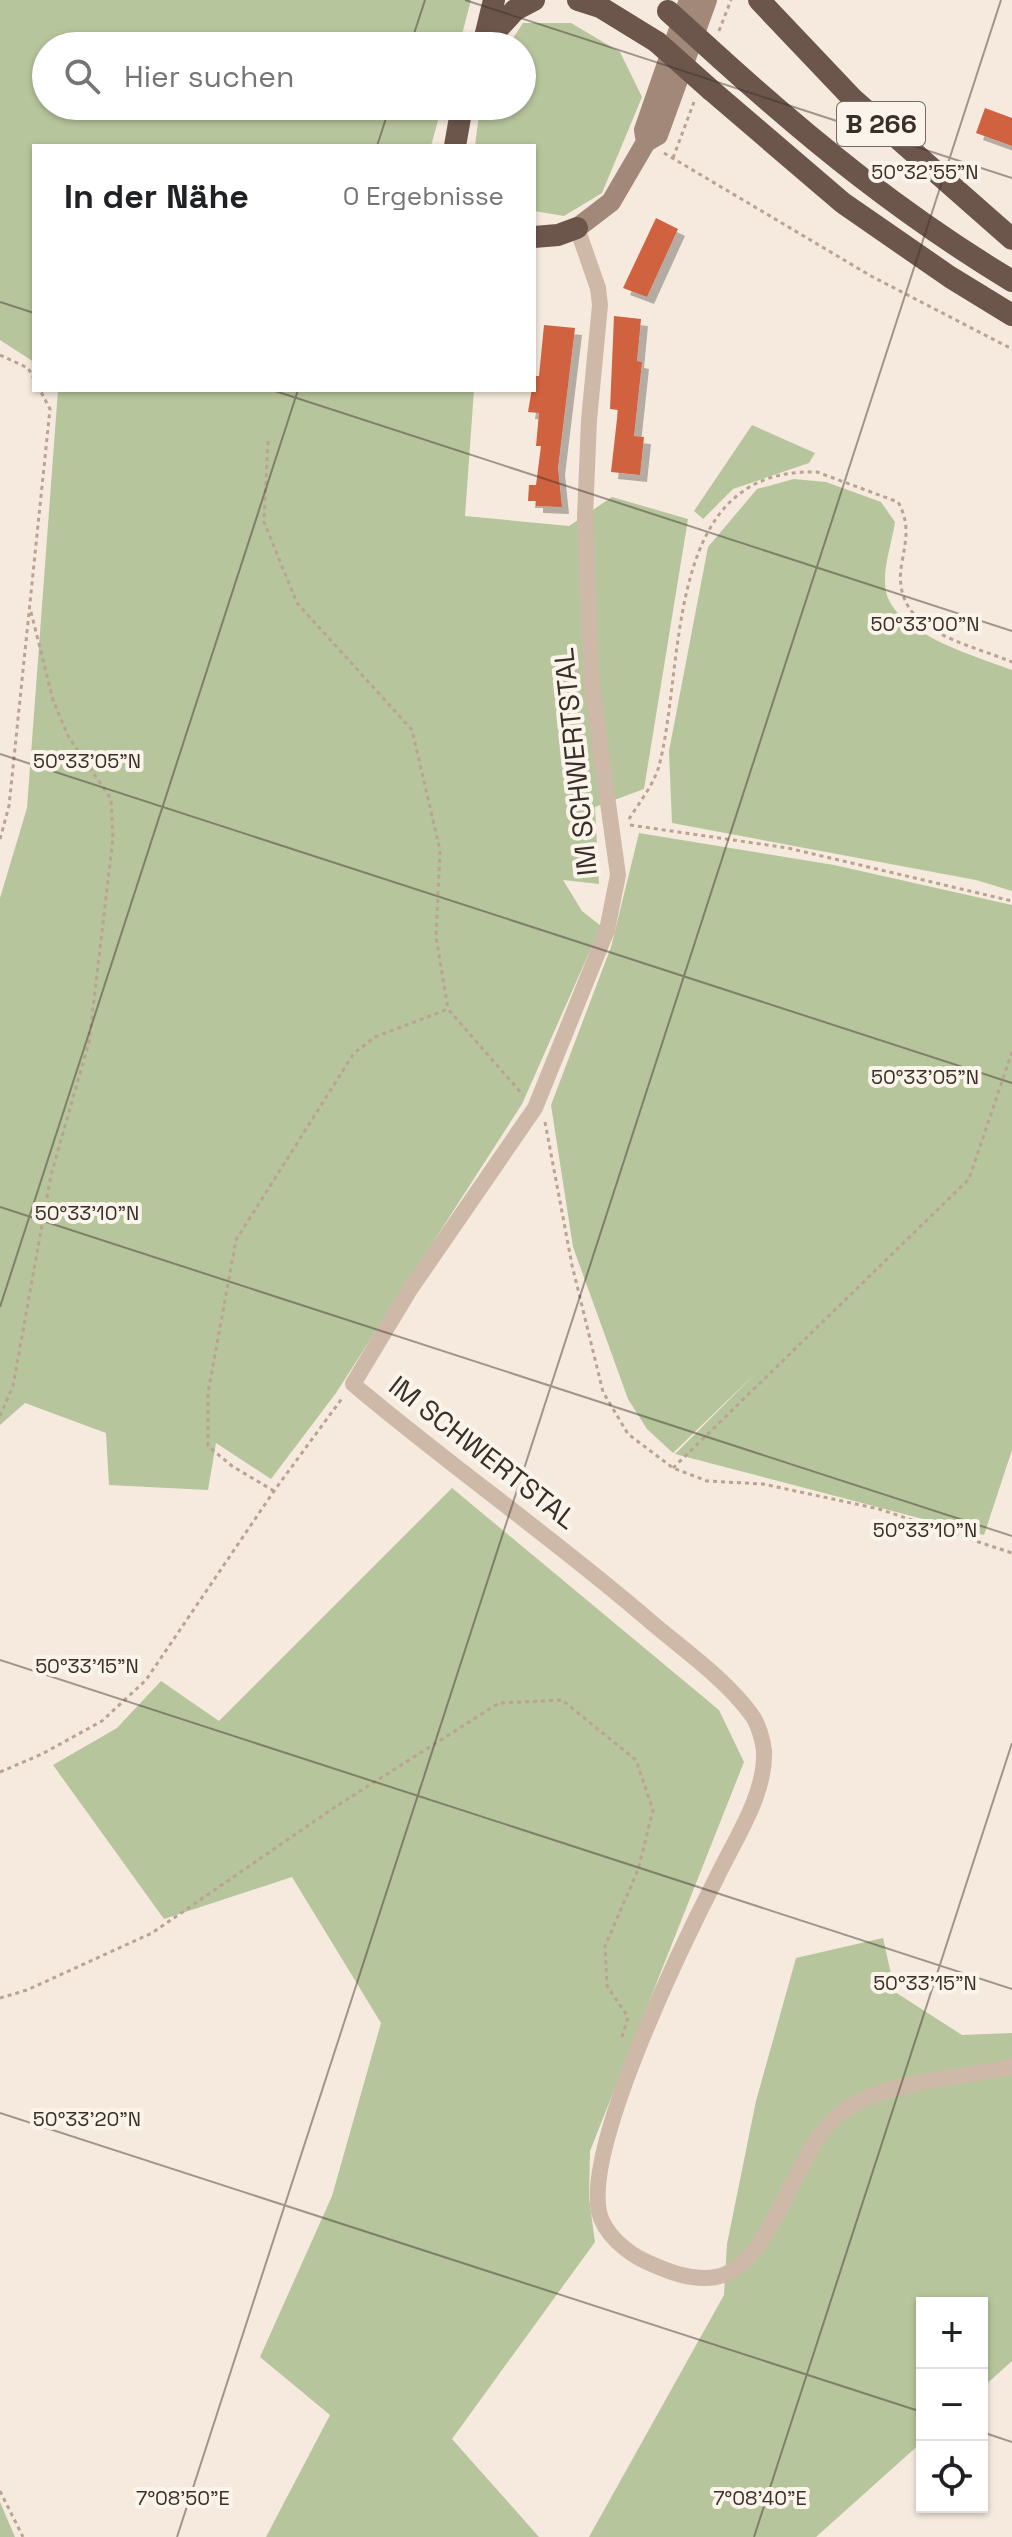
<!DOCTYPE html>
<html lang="de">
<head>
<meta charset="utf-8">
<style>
	:root { --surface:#fff; --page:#f6f6f6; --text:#202124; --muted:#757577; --line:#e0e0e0 }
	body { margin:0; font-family:"Space Grotesk",sans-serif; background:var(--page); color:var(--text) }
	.controls { position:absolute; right:24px; bottom:24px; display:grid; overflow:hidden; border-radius:0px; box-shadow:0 2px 6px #0004 }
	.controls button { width:72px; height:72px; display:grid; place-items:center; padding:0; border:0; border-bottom:2px solid var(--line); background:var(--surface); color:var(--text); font:40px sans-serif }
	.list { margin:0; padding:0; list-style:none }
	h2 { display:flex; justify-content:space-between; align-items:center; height:104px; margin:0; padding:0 32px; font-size:34px }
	h2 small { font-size:26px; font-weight:400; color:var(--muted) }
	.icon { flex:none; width:44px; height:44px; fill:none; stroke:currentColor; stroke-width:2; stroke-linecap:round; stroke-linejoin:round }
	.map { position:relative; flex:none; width:1012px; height:2537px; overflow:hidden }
	.search { position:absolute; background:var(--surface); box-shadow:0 2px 6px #0004; left:32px; top:32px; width:504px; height:88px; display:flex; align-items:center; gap:20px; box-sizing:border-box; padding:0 28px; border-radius:44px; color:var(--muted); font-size:30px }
	.panel { position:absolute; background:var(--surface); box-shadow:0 2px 6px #0004; left:32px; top:144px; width:504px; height:248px; border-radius:0px }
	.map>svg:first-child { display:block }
	.green { fill:#b7c59c }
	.building { fill:#d06240; filter:url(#shadow) }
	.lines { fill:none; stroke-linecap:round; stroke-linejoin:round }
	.path { stroke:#baa392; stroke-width:3; stroke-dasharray:4 4; stroke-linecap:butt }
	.minor { stroke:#ceb9a8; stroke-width:16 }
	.secondary { stroke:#a28879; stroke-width:20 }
	.trunk { stroke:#6c564c; stroke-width:22 }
	.trunk-bridge { stroke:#6c564c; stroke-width:22 }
	.ticks { fill:none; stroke:#3a2e29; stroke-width:2; stroke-opacity:0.45 }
	.labels { text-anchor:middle; stroke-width:8; stroke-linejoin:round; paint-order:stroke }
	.shield { fill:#fbf4eb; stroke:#746963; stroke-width:2 }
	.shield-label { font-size:26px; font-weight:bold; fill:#3a2e29 }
	.street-label { font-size:28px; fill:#3a2e29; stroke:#fbf4eb }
	.ticks-label { font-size:20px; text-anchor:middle; fill:#3a2e29; stroke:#fbf4eb; stroke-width:8; stroke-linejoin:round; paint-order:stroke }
</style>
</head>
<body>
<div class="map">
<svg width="1012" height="2537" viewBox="0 0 1012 2537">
	<defs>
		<filter id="shadow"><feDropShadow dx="7" dy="7" stdDeviation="0" flood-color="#0004"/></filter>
	</defs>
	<rect width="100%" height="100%" fill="#f5eadd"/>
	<path class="green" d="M0,0H471L459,46H46V106H442L431,146H34V362L0,340Z
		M523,23H571L620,52L642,97L602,193L564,216L534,211V146H475L480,106H522V46H508Z
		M58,390H474L465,516L569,526L612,497L688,519L644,789L595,807L599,884L563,880L582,911L601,926L522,1104L336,1393L271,1479L216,1443L208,1490L109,1485L106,1433L25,1403L0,1425V898L27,808Z
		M752,425L815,453L809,463L733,489L703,519L694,511Z
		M794,479L826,482L881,502L895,522C892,542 884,564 885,584C886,631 975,656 1012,670V891L976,880L672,823L669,751L708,547L757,489Z
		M639,833L834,865L1012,905V1450L984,1535L675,1454L757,1372L673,1453L647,1429L628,1399L573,1247L551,1105L611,947Z
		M452,1488L719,1710L744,1762L590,2151L589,2198L595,2242L452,2439L539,2537H266L330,2415L260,2357L332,2196L381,2023L292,1877L164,1919L53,1765L117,1728L161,1681L219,1721Z
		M883,1938L895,1992L962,2035L1012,2033V2361L982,2388V2303H922V2442L816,2537H589L724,2295L727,2244L756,2101L796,1958Z
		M0,2502L15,2537H0Z"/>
	<path class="building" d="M985,108L1012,118V146L976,133Z
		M656,218L678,229L647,297L623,288Z
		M614,316L641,319L637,361L642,362L634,436L644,437L640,475L611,472L618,410L610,409Z
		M544,325L575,328L558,468L562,507L536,506V501H528L529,485H536L541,446H536L539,413L528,412L534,376H539Z"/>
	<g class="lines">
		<path class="path" d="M719,31L731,0
			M664,153L871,276L1012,349
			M673,158L694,102
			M0,355L28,368L34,379
			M268,441L264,522L297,603L412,730L440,850L436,937L448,1009
			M629,819C639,803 654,784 659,766C686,663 662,467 817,472L898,502C910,523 906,540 902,562C889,630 961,641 1012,662
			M630,825L788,848L1012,901
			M0,839L9,806L50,409L40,390
			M545,1122L572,1265L603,1392L628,1434L673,1468L707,1481L763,1484L879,1509L1012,1553
			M0,1416L13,1386L51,1175L89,1042L113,838L111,799L68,736L53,700L30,608
			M673,1468L969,1179L1012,1052
			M274,1491L232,1466L208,1446V1393L236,1240L354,1053L375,1037L448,1009L523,1095
			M0,1772L42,1754L102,1721L146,1680L274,1491L343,1397
			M0,1998L27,1990L152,1933L335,1807L499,1703L562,1700L636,1760L653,1810L638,1870L605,1946L607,1986L628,2017L622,2037
			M0,2491L23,2537"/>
		<path class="minor" d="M577,228L598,288L600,305L589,420L585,517L592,688L618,875L607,930L535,1108L409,1291L353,1384C450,1466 555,1539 651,1622C685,1651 724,1678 751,1714C758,1723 763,1740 764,1751C766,1794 735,1839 717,1877C683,1943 585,2144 599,2212C604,2234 627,2253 647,2262C669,2272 691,2281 716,2277C772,2267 793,2153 837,2116C878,2081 960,2078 1012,2067"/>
		<path class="secondary" d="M646,142L644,130L689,0
			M577,228L611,202L646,142L658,135L707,0"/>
		<path class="trunk" d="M578,0L600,7L657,42
			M759,0L853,99L1012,239
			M485,37L494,0
			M483,45L515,10L534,0
			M721,59C815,144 903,215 1012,281
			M711,90L843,203L950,277L1012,315
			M455,146L462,106
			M534,237L558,235L577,228"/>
		<path class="trunk-bridge" d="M668,11L721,59
			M657,42L711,90"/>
	</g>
	<path class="ticks" d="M465,0L1012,178M410,46L425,0M377,146L390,106M0,302L34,313M272,390L1012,631M0,754L1012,1083M0,1207L1012,1536M0,1307L298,390M0,1660L1012,1989M0,2113L922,2412M982,2432L1012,2442M177,2537L1001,0M754,2537L1012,1743"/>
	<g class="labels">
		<rect class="shield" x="837" y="102" width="88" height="44" rx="6"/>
		<g class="shield-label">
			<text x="881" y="133">B 266</text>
		</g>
		<g class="street-label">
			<text transform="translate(575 762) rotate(-96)" y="10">IM SCHWERTSTAL</text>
			<text transform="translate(483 1452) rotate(38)" y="10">IM SCHWERTSTAL</text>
		</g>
	</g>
	<g class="ticks-label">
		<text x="925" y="179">50°32'55"N</text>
		<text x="925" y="631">50°33'00"N</text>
		<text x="87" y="768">50°33'05"N</text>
		<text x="925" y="1084">50°33'05"N</text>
		<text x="87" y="1220">50°33'10"N</text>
		<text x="925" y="1537">50°33'10"N</text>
		<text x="87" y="1673">50°33'15"N</text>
		<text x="925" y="1990">50°33'15"N</text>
		<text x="87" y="2126">50°33'20"N</text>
		<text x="183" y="2505">7°08'50"E</text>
		<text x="760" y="2505">7°08'40"E</text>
	</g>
</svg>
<div class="controls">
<button>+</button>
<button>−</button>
<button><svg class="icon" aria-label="locate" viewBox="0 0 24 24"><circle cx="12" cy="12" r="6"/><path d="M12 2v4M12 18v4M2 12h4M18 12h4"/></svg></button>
</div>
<div class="search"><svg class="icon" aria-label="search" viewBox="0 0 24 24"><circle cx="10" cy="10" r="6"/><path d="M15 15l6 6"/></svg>Hier suchen</div>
<section class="panel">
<h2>In der Nähe<small>0 Ergebnisse</small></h2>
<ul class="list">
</ul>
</section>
</div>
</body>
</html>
